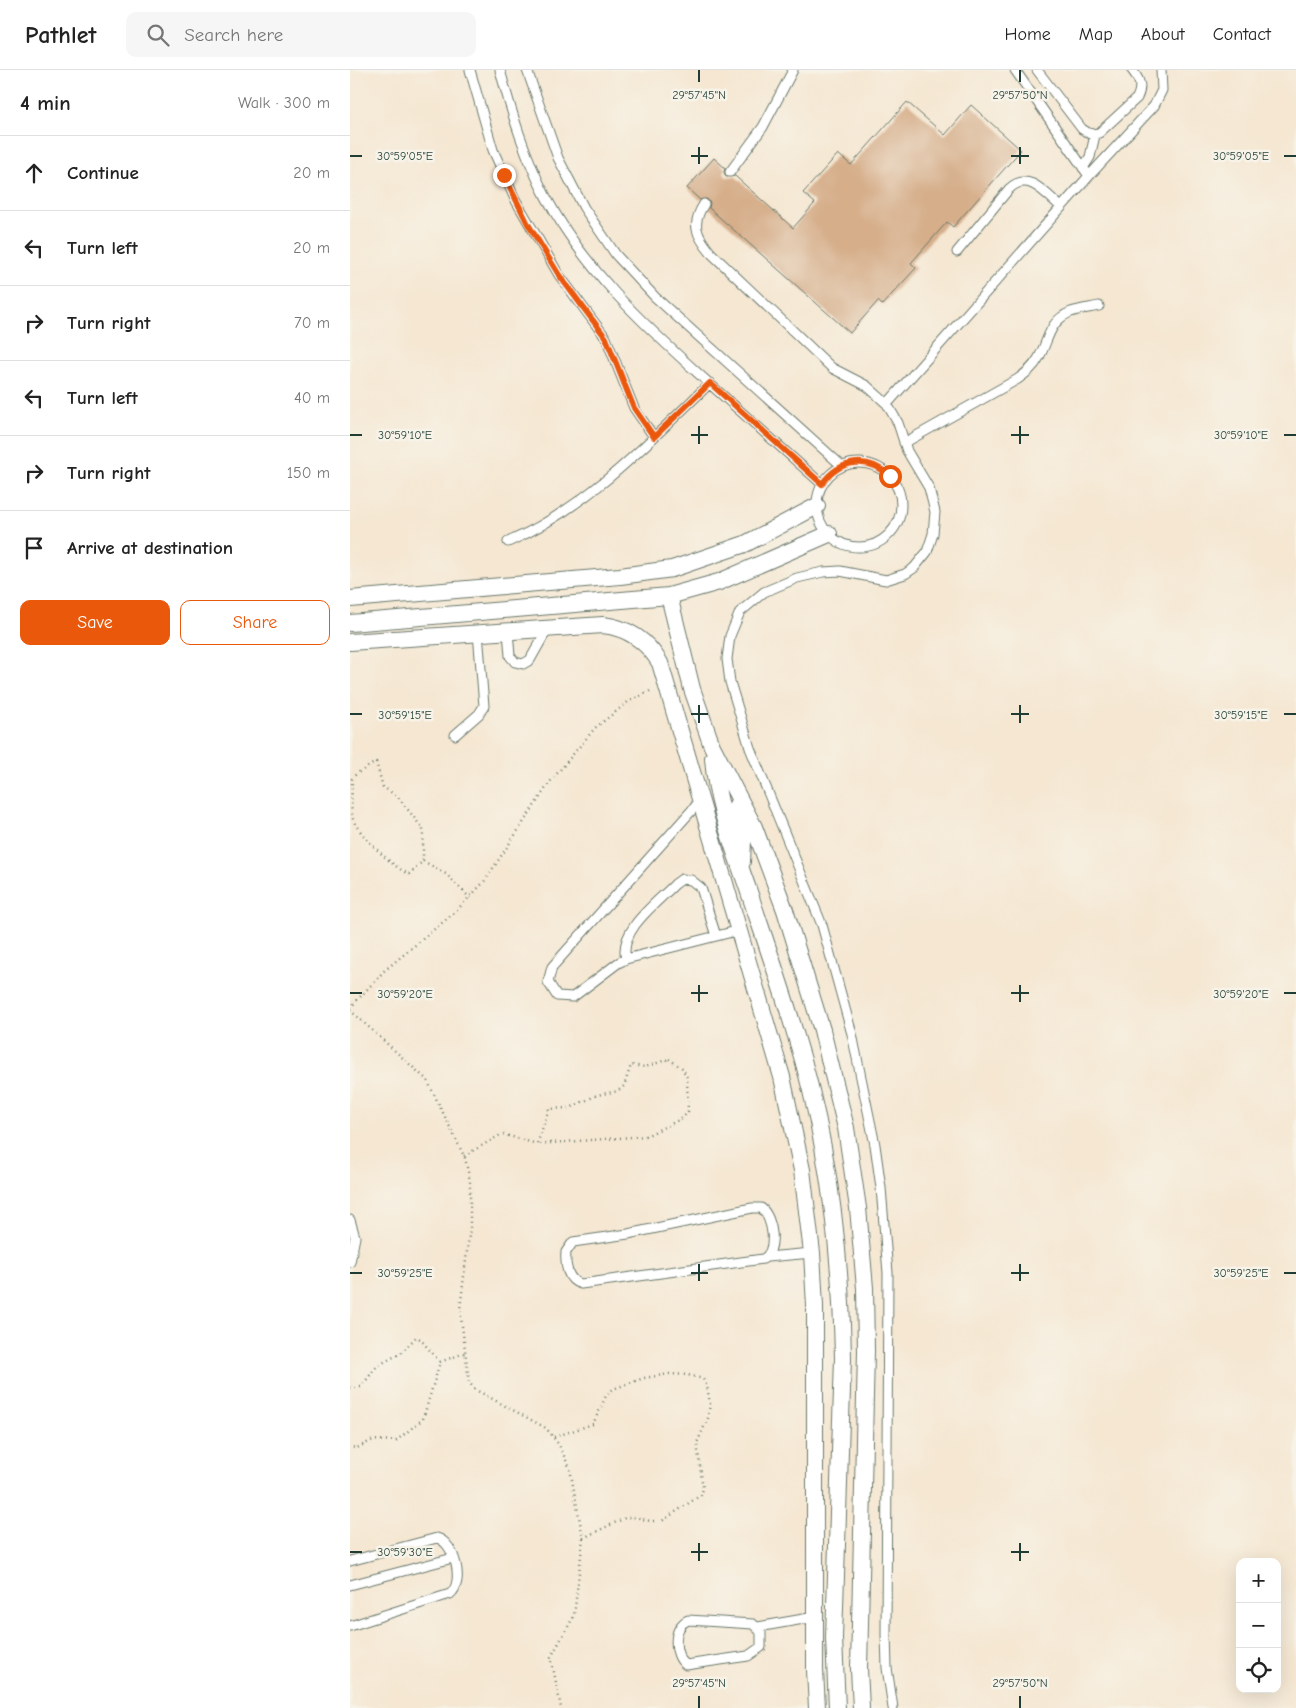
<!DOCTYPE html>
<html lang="en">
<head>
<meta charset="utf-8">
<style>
	:root { --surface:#fff; --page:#f6f6f6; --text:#222; --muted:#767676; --line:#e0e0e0; --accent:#ea580c }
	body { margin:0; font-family:"Comic Neue",sans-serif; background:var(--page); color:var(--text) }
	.controls { position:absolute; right:15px; bottom:15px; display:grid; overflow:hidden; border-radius:10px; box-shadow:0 5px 20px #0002 }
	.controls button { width:45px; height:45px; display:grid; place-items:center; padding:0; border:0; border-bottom:1px solid var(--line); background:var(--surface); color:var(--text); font:25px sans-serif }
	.stop { position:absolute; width:15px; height:15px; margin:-11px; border:4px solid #ea580c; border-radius:50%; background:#fff }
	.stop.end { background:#ea580c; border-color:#fff; box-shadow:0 1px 5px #0008 }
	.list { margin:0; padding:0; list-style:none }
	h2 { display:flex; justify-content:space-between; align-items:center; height:65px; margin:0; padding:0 20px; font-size:21px }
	h2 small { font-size:16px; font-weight:400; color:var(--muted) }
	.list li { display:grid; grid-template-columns:32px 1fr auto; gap:15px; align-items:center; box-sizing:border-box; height:75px; padding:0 20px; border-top:1px solid var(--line) }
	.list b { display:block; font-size:19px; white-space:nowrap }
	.list em { font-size:16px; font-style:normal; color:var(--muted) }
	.actions { display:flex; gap:10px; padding:15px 20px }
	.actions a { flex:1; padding:11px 0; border:1px solid var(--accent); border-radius:10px; text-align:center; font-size:18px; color:var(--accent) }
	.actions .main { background:var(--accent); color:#fff }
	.icon { flex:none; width:28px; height:28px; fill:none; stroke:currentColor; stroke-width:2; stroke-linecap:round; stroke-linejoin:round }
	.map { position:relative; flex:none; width:946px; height:1638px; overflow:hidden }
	header { display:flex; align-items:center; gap:30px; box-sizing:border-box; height:70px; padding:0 25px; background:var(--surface); border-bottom:1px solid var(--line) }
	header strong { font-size:24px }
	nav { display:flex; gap:28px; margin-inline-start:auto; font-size:18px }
	.search { width:350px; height:45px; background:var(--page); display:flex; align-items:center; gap:12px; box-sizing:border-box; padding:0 18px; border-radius:10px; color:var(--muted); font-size:19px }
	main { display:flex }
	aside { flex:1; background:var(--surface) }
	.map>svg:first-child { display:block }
	.building { fill:#d6ae8a }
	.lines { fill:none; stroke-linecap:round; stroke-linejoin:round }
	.lane-casing { stroke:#6a786b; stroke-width:11 }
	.street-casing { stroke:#6a786b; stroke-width:18 }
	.path { stroke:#6a786b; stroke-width:2.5; stroke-dasharray:1 4; stroke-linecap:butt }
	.lane { stroke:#fff; stroke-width:9 }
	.street { stroke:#fff; stroke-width:16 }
	.route { stroke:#ea580c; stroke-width:6 }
	.ticks { fill:none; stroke:#1f3d34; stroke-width:2 }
	.ticks-label { font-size:12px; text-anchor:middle; fill:#1f3d34; stroke:#f7f3e8; stroke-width:5; stroke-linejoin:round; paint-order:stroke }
</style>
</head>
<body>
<header>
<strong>Pathlet</strong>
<div class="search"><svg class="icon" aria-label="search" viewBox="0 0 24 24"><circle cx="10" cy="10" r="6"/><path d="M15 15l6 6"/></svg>Search here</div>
<nav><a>Home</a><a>Map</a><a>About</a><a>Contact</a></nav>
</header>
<main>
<aside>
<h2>4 min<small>Walk · 300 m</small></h2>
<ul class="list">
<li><svg class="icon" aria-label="ahead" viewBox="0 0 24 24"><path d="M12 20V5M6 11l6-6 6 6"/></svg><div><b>Continue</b></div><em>20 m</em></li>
<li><svg class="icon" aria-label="left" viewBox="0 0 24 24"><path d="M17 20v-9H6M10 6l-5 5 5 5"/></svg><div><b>Turn left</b></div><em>20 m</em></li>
<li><svg class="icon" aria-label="right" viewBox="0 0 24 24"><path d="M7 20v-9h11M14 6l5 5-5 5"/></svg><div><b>Turn right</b></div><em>70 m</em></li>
<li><svg class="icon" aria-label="left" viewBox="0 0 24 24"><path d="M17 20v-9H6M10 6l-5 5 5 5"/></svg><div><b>Turn left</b></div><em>40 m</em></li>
<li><svg class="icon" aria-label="right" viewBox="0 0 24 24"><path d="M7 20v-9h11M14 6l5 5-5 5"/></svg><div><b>Turn right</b></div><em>150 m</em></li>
<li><svg class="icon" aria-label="arrive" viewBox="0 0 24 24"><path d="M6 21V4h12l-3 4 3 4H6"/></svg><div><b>Arrive at destination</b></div></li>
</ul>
<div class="actions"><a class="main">Save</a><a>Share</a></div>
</aside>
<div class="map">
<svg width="946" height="1638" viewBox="0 0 946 1638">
	<rect width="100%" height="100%" fill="#f7f3e8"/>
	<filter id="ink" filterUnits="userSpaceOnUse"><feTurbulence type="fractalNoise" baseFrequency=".02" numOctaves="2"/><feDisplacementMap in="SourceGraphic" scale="10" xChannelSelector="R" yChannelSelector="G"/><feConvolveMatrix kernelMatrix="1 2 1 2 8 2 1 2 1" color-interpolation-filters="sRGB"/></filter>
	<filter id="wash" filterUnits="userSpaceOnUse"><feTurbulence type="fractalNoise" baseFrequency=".0096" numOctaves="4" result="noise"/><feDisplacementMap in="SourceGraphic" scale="20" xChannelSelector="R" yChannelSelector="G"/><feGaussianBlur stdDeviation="1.12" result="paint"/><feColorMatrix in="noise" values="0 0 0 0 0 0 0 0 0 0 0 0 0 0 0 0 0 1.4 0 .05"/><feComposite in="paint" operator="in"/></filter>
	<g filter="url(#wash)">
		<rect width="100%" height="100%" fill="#f5e7d2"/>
		<g id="blocks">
			<path class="building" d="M557,32L595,65L621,35L671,80L603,157L597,152L561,193L566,198L532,235L528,231L500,263L359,138L360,133L357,129L350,130L337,118L364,88L375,98L374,102L376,107L385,106L443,158L465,133L453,123L488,84L501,95Z"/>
		</g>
	</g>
	<g filter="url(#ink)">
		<use href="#blocks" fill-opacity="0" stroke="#6a786b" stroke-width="1"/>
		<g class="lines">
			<g class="lane-casing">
				<path id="lane" d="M120,0L143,80L165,129L209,205L256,268L284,338L304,367
					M150,0C162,44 175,87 196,127C236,201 290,251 351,306C391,342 432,378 472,414
					M177,0L208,88L234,138L266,185L305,227L492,396
					M665,0L739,106
					M687,0L732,59L740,64L749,63L787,28C793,16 789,9 782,0
					M733,98L740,87L745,65
					M380,102L413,57L443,0
					M354,134C341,154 346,165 361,183L482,298L517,316L537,334L548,353L557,381L579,418L585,442L583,464L577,482L564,498L555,504L536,510L490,501L473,502L447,508L414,522L390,542L380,566L377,589L380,612L400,678L472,855L502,964L525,1075L531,1118L538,1203L536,1564L537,1598L543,1638
					M607,182L659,119C678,100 696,124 711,137
					M537,334L739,106L804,36L812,20L811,0
					M554,373L668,309C676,303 683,298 688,289C699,271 698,251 721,242C730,239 740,238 749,236
					M467 435a42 42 0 1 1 84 0a42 42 0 1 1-84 0Z
					M158,472C237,438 298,373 360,313
					M158,561L160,586L165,592L173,594L180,590L198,558
					M105,665L129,644L134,636L128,563
					M351,730L202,897L198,912L207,926L223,927L268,893L276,889L390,860
					M276,889C268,860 307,833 325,814L332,809L341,810L351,818L366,866
					M402,1138H411C423,1147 428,1181 413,1189L231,1214C217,1211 215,1194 216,1182L223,1172L278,1164Z
					M0,1150L5,1167L0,1192
					M417,1187L462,1183
					M0,1491L87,1468C105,1473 115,1513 100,1524L0,1556
					M0,1515L103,1488
					M338,1550L403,1554L411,1562V1577L398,1586L336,1595C323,1586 322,1557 338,1550Z
					M408,1557L465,1547"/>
			</g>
			<g class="street-casing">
				<path id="street" d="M319,526L342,619L362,676L404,757L435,840L472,960L496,1058L508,1138L515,1218L516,1281L509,1599L511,1638
					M0,529L270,506L322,499L395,474L467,436
					M0,553L319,526L369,512L479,464
					M0,572L253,555C279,558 297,571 310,593L432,1007L452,1100L462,1183L465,1236V1600L467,1638
					M363,688C366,733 383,776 398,819C414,867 431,915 445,963C478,1068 491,1179 493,1288L484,1568L487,1638
					M387,735L393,771L392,792"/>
			</g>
			<path class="path" d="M26,692L33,717L48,727L73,759V791L59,804C46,800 7,763 3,749C0,737 2,722 2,709L6,704Z
				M73,791L96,804L120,828
				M0,938L34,901L105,842L134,812L200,712L245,658L278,632L302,620
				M0,940L77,1010L115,1088L120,1111V1157L110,1239L119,1312L124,1319L196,1358L209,1375L220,1399L233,1468L224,1546L201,1587L211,1638
				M319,989L332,998L337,1007L338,1041L333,1048L296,1066L187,1074L199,1039L220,1038L247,1025L268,1021L274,1016L281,995L295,997Z
				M114,1086L152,1064L187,1074
				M90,1292L117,1282
				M0,1318L11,1317L27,1296L51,1283L66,1267L70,1269L90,1292L73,1349L46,1371L23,1370L7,1378L0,1377
				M204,1367L243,1354L256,1326L263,1319L294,1308L319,1304L338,1305L353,1309L357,1316L360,1334L358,1348L347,1373L353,1419L351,1425L312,1451H300L285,1447L275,1448L233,1468"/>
			<use href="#lane" class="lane"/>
			<use href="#street" class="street"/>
		</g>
	</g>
	<g class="lines" filter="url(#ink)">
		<path class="route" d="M154,105L178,154L209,205L256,268L284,338L304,367L360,313L472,414C489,390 517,385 540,406"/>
	</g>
	<path class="ticks" d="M349,0V12M670,0V12M349,77V94M670,77V94M0,86H12M341,86H358M661,86H679M934,86H946M349,356V374M670,356V374M0,365H12M341,365H358M661,365H679M934,365H946M349,635V653M670,635V653M0,644H12M341,644H358M661,644H679M934,644H946M349,915V932M670,915V932M0,923H12M341,923H358M661,923H679M934,923H946M349,1194V1211M670,1194V1211M0,1203H12M341,1203H358M661,1203H679M934,1203H946M349,1473V1491M670,1473V1491M0,1482H12M341,1482H358M661,1482H679M349,1626V1638M670,1626V1638"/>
	<g class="ticks-label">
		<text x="349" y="29">29°57'45"N</text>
		<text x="670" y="29">29°57'50"N</text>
		<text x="55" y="90">30°59'05"E</text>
		<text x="891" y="90">30°59'05"E</text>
		<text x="55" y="369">30°59'10"E</text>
		<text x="891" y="369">30°59'10"E</text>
		<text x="891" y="649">30°59'15"E</text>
		<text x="55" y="649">30°59'15"E</text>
		<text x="891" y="928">30°59'20"E</text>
		<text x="55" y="928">30°59'20"E</text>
		<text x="891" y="1207">30°59'25"E</text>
		<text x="55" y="1207">30°59'25"E</text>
		<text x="55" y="1486">30°59'30"E</text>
		<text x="349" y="1617">29°57'45"N</text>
		<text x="670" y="1617">29°57'50"N</text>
	</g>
</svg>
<div class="controls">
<button>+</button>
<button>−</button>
<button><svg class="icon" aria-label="locate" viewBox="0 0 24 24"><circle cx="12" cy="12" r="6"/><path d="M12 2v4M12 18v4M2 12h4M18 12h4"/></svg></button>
</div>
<div class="stop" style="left:540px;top:406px"></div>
<div class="stop end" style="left:154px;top:105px"></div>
</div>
</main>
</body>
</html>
